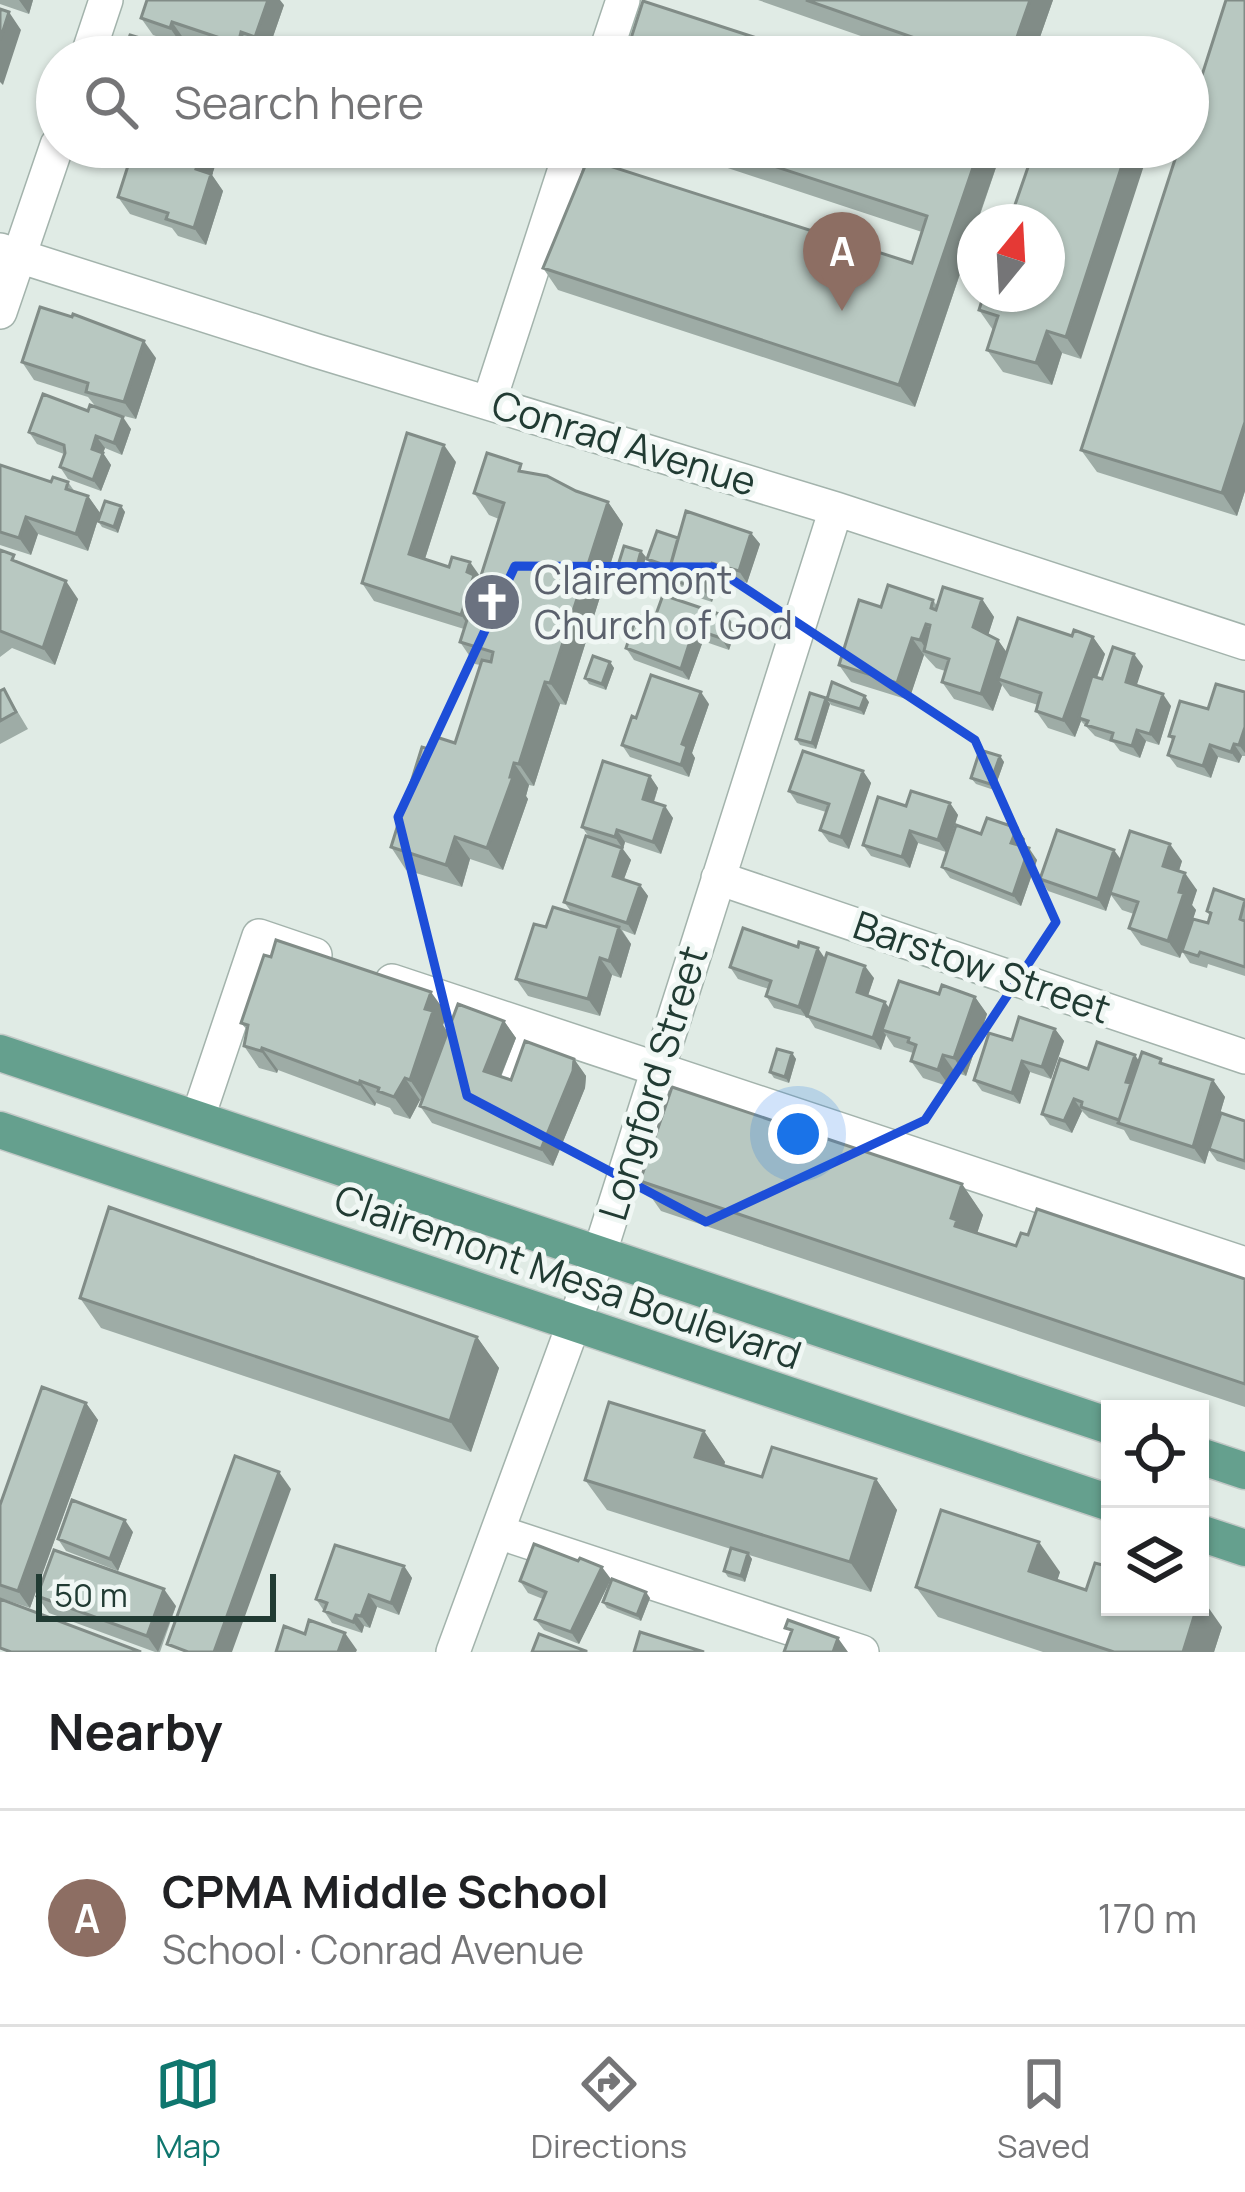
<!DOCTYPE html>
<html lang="en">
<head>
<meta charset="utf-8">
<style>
	:root { --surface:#fff; --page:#f6f6f6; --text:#202124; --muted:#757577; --line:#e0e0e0; --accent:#0f766e }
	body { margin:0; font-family:Manrope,sans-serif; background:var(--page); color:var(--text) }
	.controls { position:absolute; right:36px; bottom:36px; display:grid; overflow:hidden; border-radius:0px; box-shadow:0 3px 9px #0004 }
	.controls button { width:108px; height:108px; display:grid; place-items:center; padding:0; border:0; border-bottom:3px solid var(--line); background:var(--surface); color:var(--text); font:60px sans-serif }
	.compass { position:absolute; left:957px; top:204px; width:108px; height:108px; border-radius:50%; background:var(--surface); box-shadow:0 3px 9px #0004; rotate:18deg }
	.scale { position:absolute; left:36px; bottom:30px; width:240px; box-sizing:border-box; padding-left:12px; border:6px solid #213b33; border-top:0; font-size:33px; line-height:42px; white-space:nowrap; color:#213b33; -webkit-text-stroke:9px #f0f7f4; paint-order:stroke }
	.you { position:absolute; left:798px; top:1134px; width:42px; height:42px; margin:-30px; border:9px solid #fff; border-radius:50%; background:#1a73e8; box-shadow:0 0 0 18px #1a73e833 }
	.badge { display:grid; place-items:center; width:78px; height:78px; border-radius:50%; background:var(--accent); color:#fff; font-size:39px; font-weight:700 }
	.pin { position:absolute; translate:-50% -99px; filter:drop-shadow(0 3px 6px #0008) }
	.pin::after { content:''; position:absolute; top:63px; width:42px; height:36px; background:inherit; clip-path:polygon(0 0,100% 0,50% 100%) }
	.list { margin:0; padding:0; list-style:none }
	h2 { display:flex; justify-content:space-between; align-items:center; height:156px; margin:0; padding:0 48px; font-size:51px }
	h2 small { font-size:39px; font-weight:400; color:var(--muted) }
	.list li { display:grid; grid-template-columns:78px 1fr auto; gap:36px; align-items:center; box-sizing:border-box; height:216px; padding:0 48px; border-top:3px solid var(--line) }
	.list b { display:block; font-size:45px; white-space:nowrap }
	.list p { margin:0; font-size:39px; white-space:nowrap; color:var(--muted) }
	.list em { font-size:39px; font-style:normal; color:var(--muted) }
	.icon { flex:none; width:66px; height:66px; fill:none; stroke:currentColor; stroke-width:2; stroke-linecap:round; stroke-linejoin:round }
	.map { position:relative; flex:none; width:1245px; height:1652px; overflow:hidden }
	.search { position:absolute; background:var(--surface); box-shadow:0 3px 9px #0004; left:36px; right:36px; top:36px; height:132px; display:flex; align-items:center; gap:30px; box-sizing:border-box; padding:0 42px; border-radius:66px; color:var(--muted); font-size:45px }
	.sheet { height:372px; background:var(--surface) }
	nav { display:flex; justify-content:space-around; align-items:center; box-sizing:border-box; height:168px; border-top:3px solid var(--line); background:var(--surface); font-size:33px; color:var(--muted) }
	nav a { display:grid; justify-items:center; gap:6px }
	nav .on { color:var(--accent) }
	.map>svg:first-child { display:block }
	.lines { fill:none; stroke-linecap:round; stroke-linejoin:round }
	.minor-casing { stroke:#a3b3ac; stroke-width:36 }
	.major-casing { stroke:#c1c8c6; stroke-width:39 }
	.minor { stroke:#fff; stroke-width:33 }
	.major { stroke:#65a08e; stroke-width:36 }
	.wall { fill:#9eaca6 }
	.shaded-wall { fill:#818c87 }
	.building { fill:#b8c8c1; stroke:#818c87; stroke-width:3 }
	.marked { fill:none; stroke:#1d4ed8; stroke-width:9; stroke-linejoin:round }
	.labels { text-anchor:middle; stroke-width:10; stroke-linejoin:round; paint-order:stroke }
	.street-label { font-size:39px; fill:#213b33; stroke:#f0f7f4 }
	.worship-label { font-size:39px; fill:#5b616d; stroke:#f0f7f4; text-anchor:start }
</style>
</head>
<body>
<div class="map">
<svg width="1245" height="1652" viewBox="0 0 1245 1652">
	<rect width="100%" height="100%" fill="#e0ebe5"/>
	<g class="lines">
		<g class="minor-casing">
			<path id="minor" d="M87,57L106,0
				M604,57L623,0
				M0,250L317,351L836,509L1245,643
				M0,312L57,145
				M489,402L572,147
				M718,878L1245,1057
				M392,981L1245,1264
				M510,1069L524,1026
				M197,1120L259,936L315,955
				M498,1532L862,1652
				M453,1652L599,1255L836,509"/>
		</g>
		<g class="major-casing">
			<path id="major" d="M0,1053L1110,1426
				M0,1130L1110,1503
				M1200,1456L1245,1471
				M1200,1533L1245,1548"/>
		</g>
		<use href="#minor" class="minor"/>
		<use href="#major" class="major"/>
	</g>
	<path class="wall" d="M0,0H33L29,14L0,4Z
		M758,0H1053L1033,57H921Z
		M1245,0V491L1237,516L1097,472L1081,450Z
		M284,5L267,54L253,50L251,57H237L184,39L182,45L153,35L141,18Z
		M134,147H208L217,160L212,175L223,191L206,245L178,236L172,228L130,214L118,197Z
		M664,147H1003L915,407L558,290L543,268L912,263L922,232Z
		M1047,294L1081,359L1062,353L1052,385L1003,372L987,350L993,330L979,310Z
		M156,358L136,419L112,413L131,429L122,455L105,448L103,453L111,465L101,491L68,479L60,467L64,454L37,444L29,432L96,407L88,397L34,380L22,362Z
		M456,462L425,559L480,577L499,519L489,515L474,493L527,472L608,502L623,524L566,705L560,704L534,786L529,785L526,796L528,799L503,870L470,859L462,887L406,870L391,847L429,749L455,743L480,665L475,664L460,642L464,629L374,601L362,583Z
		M0,465L51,482H68L75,492L88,496L100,513L88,551L38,534L31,555L0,545Z
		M121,506L125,512L118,533L102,527L98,521Z
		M751,533L760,544L747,583L720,574L712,602L675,590L667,578L669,572L651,565L647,559L678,538Z
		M0,550L78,599L55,665L12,648L0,657Z
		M646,557L637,587L619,581L615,575Z
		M982,599L994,617L988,635L998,640L1006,652L1072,636L1093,637L1105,654L1097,678L1102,679L1143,666L1136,685L1171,706L1159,745L1146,741L1140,758L1120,751L1114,743L1095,736L1081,721L1075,737L1048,728L1036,711L1038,705L1010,696L1002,685L993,711L954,699L942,682L945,671L936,668L924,655L909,700L851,682L839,665L881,607L933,600L937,606Z
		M728,617L736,629L729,650L703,641L689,680L634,660L626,648L654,620Z
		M610,662L614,668L606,690L589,684L585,678Z
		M4,689L28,729L0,744V691Z
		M1245,692V756H1242L1239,763L1218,757L1211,778L1177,767L1168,755L1173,741L1169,736L1208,709Z
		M826,698L830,704L816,749L800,745L796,739Z
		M827,699L869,702L864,715L831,705Z
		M709,704L692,753L695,758L689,777L630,757L622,745L636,718Z
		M1000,756L1004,762L994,790L976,784L971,778Z
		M863,771L871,783L849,849L829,842L820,830L826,812L797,803L789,791Z
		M650,776L658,788L654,802L673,818L661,854L625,842L623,849L631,860L624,879L640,885L648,896L635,935L622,930L631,944L621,978L612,975L600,1016L528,996L516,979L546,927L572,913L564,902L589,837L582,827Z
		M950,803L958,815L946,852L918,843L910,868L871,856L863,845L906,806Z
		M1017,828L1025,839L1022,846L1037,860L1021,906L950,878L942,867L981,834Z
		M1121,860L1182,861L1179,871L1197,890L1192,905L1196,910L1193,919L1208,923L1210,916L1207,911L1245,900V976L1208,964L1207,968L1190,963L1182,951L1180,958L1141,945L1129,928L1134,914L1122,910L1111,895L1106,911L1048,891L1040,879Z
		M826,959L874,978L868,996L890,1008L939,994L975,997L987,1014L966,1076L955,1072L950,1087L923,1078L911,1061L913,1053L894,1047L886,1035L881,1050L815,1028L808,1017L774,1008L766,996L769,989L738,979L730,967Z
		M447,1014L443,1025L447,1032L504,1021L516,1038L501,1077L511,1080L574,1059L586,1076L585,1088L553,1166L432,1123L420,1106L422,1101L420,1100L410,1119L394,1114L390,1108L376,1103L375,1106L278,1070L277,1073L259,1068L244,1046L247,1030L241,1023Z
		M1055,1029L1064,1041L1051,1079L1030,1072L1020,1104L982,1091L974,1080L1012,1040Z
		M792,1053L796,1059L789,1083L774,1078L770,1072Z
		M1139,1061L1166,1064L1213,1080L1225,1097L1213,1136L1245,1121V1170L1217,1161L1209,1150L1205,1164L1130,1140L1124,1130L1089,1118L1082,1111L1072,1133L1050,1125L1042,1114L1088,1069Z
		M640,1181L962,1184L983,1215L977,1233L1016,1246L1245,1279V1407L661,1211Z
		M80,1298L477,1337L499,1368L471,1452L101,1328Z
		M86,1403L98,1420L30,1608L0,1598V1505Z
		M704,1431L725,1462L724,1466L762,1477L876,1479L897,1510L871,1592L749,1555L752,1559L745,1582L728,1577L724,1571L731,1549L607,1510L585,1480Z
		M133,1532L118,1571L66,1551L58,1539Z
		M404,1566L412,1578L399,1615L377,1607L370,1628L364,1626L362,1633L332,1623L316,1599Z
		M1060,1572L1057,1581L1222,1627L1214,1652H1043L938,1617L916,1587Z
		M611,1579L579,1644L544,1630L535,1619L543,1599L528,1593L520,1581Z
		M37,1596L176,1606L160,1652H155L49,1613Z
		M650,1598L641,1621L607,1608L603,1602Z"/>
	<path class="shaded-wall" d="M19,0H33L29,14Z
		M268,0H280L284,5L267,54L255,37Z
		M1030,0H1053L1033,57H1010Z
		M9,12L21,30L3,85L0,82V40Z
		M172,22L184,39L182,45L170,28Z
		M241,32L253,50L251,57H247L238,44Z
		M204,147H208L217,160L212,175L223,191L206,245L194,228L196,169Z
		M980,147H1003L977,222H975V229L915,407L899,385Z
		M1128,147H1150L1081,359L1066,337Z
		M1047,331L1062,353L1052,385L1036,363Z
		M144,341L156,358L136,419L124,402Z
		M123,417L131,429L122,455L114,443Z
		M1245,422V491L1237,516L1222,493Z
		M96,436L105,448L102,456L103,453L111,465L101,491L93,480L92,449Z
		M444,445L456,462L421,571L409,554Z
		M88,496L100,513L88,551L76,534Z
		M608,502L623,524L566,705L550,683Z
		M121,506L125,512L118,533L114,527Z
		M26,517L38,534L31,555L19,538Z
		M751,533L760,544L747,583L739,571Z
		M641,551L646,557L637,587L633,581Z
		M470,562L482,579L473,632L461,615L467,572Z
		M712,563L720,574L712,602L703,590Z
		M66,581L78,599L55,665L43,648Z
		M982,599L994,617L985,645L973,627Z
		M728,617L736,629L729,650L721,638Z
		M926,624L938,641L929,653L920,640Z
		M694,629L703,641L689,680L681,669Z
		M1093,637L1105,654L1082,719L1079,718L1081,721L1075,737L1063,720Z
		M912,638L924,655L909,700L897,683Z
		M998,640L1010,657L998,679L1002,685L993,711L981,694Z
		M1134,654L1143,666L1134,694L1126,682Z
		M610,662L614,668L606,690L602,684Z
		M545,682L560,704L534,786L519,764Z
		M701,692L709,704L692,753L695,758L689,777L681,765L682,744Z
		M1163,694L1171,706L1159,745L1150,734Z
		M865,696L869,702L864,715L860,709Z
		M826,698L830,704L816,749L812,743Z
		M1245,727V753L1239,745Z
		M1137,730L1146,741L1140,758L1132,746Z
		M1234,744L1242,756L1239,763L1231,752Z
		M1210,745L1218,757L1211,778L1203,766Z
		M1000,756L1004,762L994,790L990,784Z
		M514,763L529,785L526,796L528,799L503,870L487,848Z
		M863,771L871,783L849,849L841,837Z
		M650,776L658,788L651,810L643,799Z
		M950,803L958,815L946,852L938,840Z
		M665,806L673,818L661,854L653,842Z
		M1017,828L1025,839L1019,854L1011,843Z
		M617,830L625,842L623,849L615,837Z
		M910,831L918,843L910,868L902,857Z
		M455,837L470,859L462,887L446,865Z
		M1170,844L1182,861L1175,883L1163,866Z
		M622,848L631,860L621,887L613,876Z
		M1029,848L1037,860L1021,906L1013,895Z
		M1114,850L1122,861L1106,911L1098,899Z
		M1185,873L1197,890L1192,905L1196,910L1180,958L1168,941Z
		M640,885L648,896L635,935L627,923Z
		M619,927L631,944L621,978L609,961Z
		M818,948L826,960L807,1018L799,1007Z
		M600,958L612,975L600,1016L588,999Z
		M865,966L874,978L865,1004L857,992Z
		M431,992L447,1014L443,1025L448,1033L425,1102L410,1080L425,1009Z
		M975,997L987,1014L966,1076L954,1058Z
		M885,1002L893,1013L882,1030L886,1035L881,1050L873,1038Z
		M504,1021L516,1038L496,1088L484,1071Z
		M1055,1029L1064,1041L1051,1079L1042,1067Z
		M262,1048L278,1070L277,1073L261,1051Z
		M792,1053L796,1059L789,1083L785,1077Z
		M943,1055L955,1072L950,1087L938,1070Z
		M1135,1055L1143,1067L1136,1089L1126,1082Z
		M574,1059L586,1076L585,1088L553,1166L541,1149Z
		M1022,1061L1030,1072L1020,1104L1012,1093Z
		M405,1078L420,1100L410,1119L394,1097Z
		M1213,1080L1225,1097L1205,1164L1193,1147Z
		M360,1081L376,1103L375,1106L359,1084Z
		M1074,1099L1082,1111L1072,1133L1064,1121Z
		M962,1184L983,1215L974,1243L976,1256L951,1218Z
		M477,1337L499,1368L471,1452L450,1421Z
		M86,1403L98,1420L30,1608L18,1591Z
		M704,1431L725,1462L717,1487L695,1457Z
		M279,1472L291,1489L232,1652H214Z
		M876,1479L897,1510L871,1592L850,1562Z
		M125,1520L133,1532L118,1571L110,1559Z
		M1039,1542L1060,1572L1050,1602L1029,1571Z
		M748,1553L752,1559L745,1582L741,1576Z
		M404,1566L412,1578L399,1615L391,1603Z
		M602,1567L611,1579L579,1644L571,1632Z
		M164,1589L176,1606L158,1652L147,1636Z
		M646,1592L650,1598L641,1621L637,1615Z
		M369,1595L377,1607L370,1628L361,1616Z
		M1201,1597L1222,1627L1214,1652H1183L1197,1607H1200Z
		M356,1615L364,1626L362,1633L353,1622Z
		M345,1633L357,1650L356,1652H338Z
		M838,1638L848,1652H833Z"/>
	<path class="building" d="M147,0H268L255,37L241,32L238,44L172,22L170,28L141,18Z
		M806,0H1030L1010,57H969Z
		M1226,0H1245V422L1222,493L1081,450L1179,147H1188V119Z
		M643,1L815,57H625Z
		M0,9L9,12L0,40Z
		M130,35L202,57H122Z
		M134,147H204L196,169L211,174L194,228L166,219L168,213L118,197Z
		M715,147H980L899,385L543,268L588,159L912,263L927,216Z
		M1035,147H1128L1066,337L1047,331L1036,363L987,350L998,316L979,310L984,294H1047V222H1009Z
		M40,307L72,317L73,314L144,341L124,402L86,392L88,383L22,362Z
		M43,394L88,411L90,405L123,417L114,443L96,436L92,449L103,453L93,480L60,467L65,453L64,445L29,432Z
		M407,433L444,445L409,554L449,567L452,557L470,562L467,572L474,575L461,615L362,583Z
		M487,453L521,464L519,471L547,476L576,491L608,502L550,683L545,682L519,764L514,763L510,777H513L487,848L455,837L446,865L391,847L422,747L429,749L433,736L455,743L482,660L491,662L493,652L460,642L504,503L474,493Z
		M0,465L51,482L53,477L68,482L66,489L88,496L76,534L26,517L19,538L0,532Z
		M105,501L121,506L114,527L98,521Z
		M686,511L751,533L739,571L712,563L703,590L667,578Z
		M657,531L678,538L670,567L647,559Z
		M624,546L641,551L633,581L615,575Z
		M0,550L14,555L12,560L66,581L43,648L0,631Z
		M888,585L933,600L931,608L936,610L943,587L982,599L973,627L998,640L981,694L942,682L949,659L924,651L930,625L926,624L920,640L912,638L897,683L839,665L859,600L881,607Z
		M663,595L728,617L721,638L694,629L681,669L626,648L637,615L654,620Z
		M1018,618L1072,636L1074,630L1093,637L1063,720L1036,711L1041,693L998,679Z
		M1113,647L1134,654L1126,682L1163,694L1150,734L1137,730L1132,746L1111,740L1113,733L1086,725L1088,721L1079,718L1092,676L1102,679Z
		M593,656L610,662L602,684L585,678Z
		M651,675L701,692L682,744L687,746L681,765L622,745L632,716L636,718Z
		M832,682L865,696L860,709L827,699Z
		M1216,684L1245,692V727L1239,745L1234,744L1231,752L1210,745L1203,766L1168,755L1174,737L1169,736L1180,701L1208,709Z
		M4,689L16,712L0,721V691Z
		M810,693L826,698L812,743L796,739Z
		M980,750L1000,756L990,784L971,778Z
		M803,751L863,771L841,837L820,830L829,804L789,791Z
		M603,761L650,776L643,799L665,806L653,842L617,830L615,837L582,827Z
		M911,791L950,803L938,840L910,831L902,857L863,845L878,797L906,806Z
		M987,818L1017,828L1011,843L1029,848L1013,895L942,867L956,825L981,834Z
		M1057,830L1114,850L1098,899L1040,879Z
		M1130,831L1170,844L1163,866L1185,873L1179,892L1184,893L1168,941L1129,928L1138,902L1110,893Z
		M586,836L622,848L613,876L640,885L627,923L564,902Z
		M1214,889L1245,900L1240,919L1245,921V967L1200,952L1198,956L1182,951L1193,919L1208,923L1211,913L1207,911Z
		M553,907L619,927L609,961L600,958L588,999L516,979L534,924L546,927Z
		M743,928L798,947L799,942L818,948L799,1007L766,996L771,981L730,967Z
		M276,940L431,992L425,1009L433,1011L410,1080L405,1078L394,1097L378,1091L379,1088L360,1081L359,1084L262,1048L261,1051L244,1046L248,1025L241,1023L264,955L271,957Z
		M827,953L865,966L857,992L885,1002L873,1038L807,1016Z
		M899,981L939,994L942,985L975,997L954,1058L943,1055L938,1070L911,1061L916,1045L908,1042L909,1038L882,1030Z
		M458,1004L504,1021L484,1071L511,1080L525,1041L574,1059L573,1071L541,1149L420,1106Z
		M1019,1017L1055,1029L1042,1067L1022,1061L1012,1093L974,1080L989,1033L1012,1040Z
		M1097,1042L1135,1055L1126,1082L1131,1083L1119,1120L1081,1107L1082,1102L1074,1099L1064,1121L1042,1114L1060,1059L1088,1069Z
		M777,1049L792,1053L785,1077L770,1072Z
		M1142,1052L1161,1059L1160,1063L1213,1080L1193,1147L1118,1123Z
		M672,1087L962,1184L951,1218L957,1220L955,1226L1016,1246L1021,1233L1028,1235L1037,1209L1245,1279V1384L640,1181Z
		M1221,1113L1245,1121V1161L1209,1149Z
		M109,1207L477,1337L450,1421L80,1298Z
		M42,1387L86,1403L18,1591L0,1585V1505Z
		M609,1402L704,1431L695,1457L762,1477L772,1447L876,1479L850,1562L585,1480Z
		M235,1456L279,1472L214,1652H188L167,1644Z
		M72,1500L125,1520L110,1559L58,1539Z
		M941,1510L1039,1542L1029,1571L1086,1590L1095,1563L1110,1567V1607H1197L1183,1652H1114L916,1587Z
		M534,1544L578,1561L580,1558L602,1567L571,1632L535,1619L546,1592L520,1581Z
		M335,1545L404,1566L391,1603L369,1595L361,1616L356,1615L353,1622L324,1611L327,1603L316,1599Z
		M731,1548L748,1553L741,1576L724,1571Z
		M54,1550L164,1589L147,1636L37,1596Z
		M612,1579L646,1592L637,1615L603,1602Z
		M0,1599L141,1652H11L0,1648Z
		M309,1620L345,1633L338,1652H276L284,1626L305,1634Z
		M788,1620L838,1638L833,1652H784L792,1630L785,1628Z
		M640,1632L704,1652H634Z
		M539,1634L586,1651V1652H532Z"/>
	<path class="marked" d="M515,566L713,567L975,740L1056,922L925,1120L706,1222L467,1096L398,817Z"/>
	<defs>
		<g id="church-disc" transform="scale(3)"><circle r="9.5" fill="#6b7280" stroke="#f0f7f4"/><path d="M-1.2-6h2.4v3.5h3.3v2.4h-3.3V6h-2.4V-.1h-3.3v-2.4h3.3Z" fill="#fff"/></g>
	</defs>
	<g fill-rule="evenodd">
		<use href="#church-disc" x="492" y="602"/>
	</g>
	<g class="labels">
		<g class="street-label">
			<text transform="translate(624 443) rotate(17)" y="14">Conrad Avenue</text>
			<text transform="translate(982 967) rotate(19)" y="14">Barstow Street</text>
			<text transform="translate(653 1083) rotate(-73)" y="14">Longford Street</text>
			<text transform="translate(568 1277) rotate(19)" y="14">Clairemont Mesa Boulevard</text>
		</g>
		<g class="worship-label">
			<text x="534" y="594">Clairemont<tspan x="534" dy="45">Church of God</tspan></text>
		</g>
	</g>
</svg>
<div class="controls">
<button><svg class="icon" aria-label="locate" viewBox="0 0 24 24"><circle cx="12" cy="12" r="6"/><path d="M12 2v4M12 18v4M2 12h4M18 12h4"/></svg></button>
<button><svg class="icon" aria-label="layers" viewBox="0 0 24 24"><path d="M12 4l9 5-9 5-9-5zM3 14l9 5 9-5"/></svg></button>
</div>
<svg class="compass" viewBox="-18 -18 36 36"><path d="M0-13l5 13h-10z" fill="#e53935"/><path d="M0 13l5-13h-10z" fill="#757577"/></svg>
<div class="scale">50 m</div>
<div class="you"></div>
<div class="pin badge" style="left:842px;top:311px;background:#8d6e63">A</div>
<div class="search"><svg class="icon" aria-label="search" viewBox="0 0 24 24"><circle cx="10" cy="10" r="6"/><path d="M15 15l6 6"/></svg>Search here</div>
</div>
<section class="sheet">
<h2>Nearby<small></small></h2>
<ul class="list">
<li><span class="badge" style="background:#8d6e63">A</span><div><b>CPMA Middle School</b><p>School · Conrad Avenue</p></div><em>170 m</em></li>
</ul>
</section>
<nav>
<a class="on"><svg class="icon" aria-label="map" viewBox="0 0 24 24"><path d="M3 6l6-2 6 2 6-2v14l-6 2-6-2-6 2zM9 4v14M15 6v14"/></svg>Map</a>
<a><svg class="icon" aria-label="directions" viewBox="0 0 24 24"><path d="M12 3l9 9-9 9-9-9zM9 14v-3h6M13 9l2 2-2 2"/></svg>Directions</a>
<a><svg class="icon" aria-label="saved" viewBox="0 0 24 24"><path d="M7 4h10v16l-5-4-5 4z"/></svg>Saved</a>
</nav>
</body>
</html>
